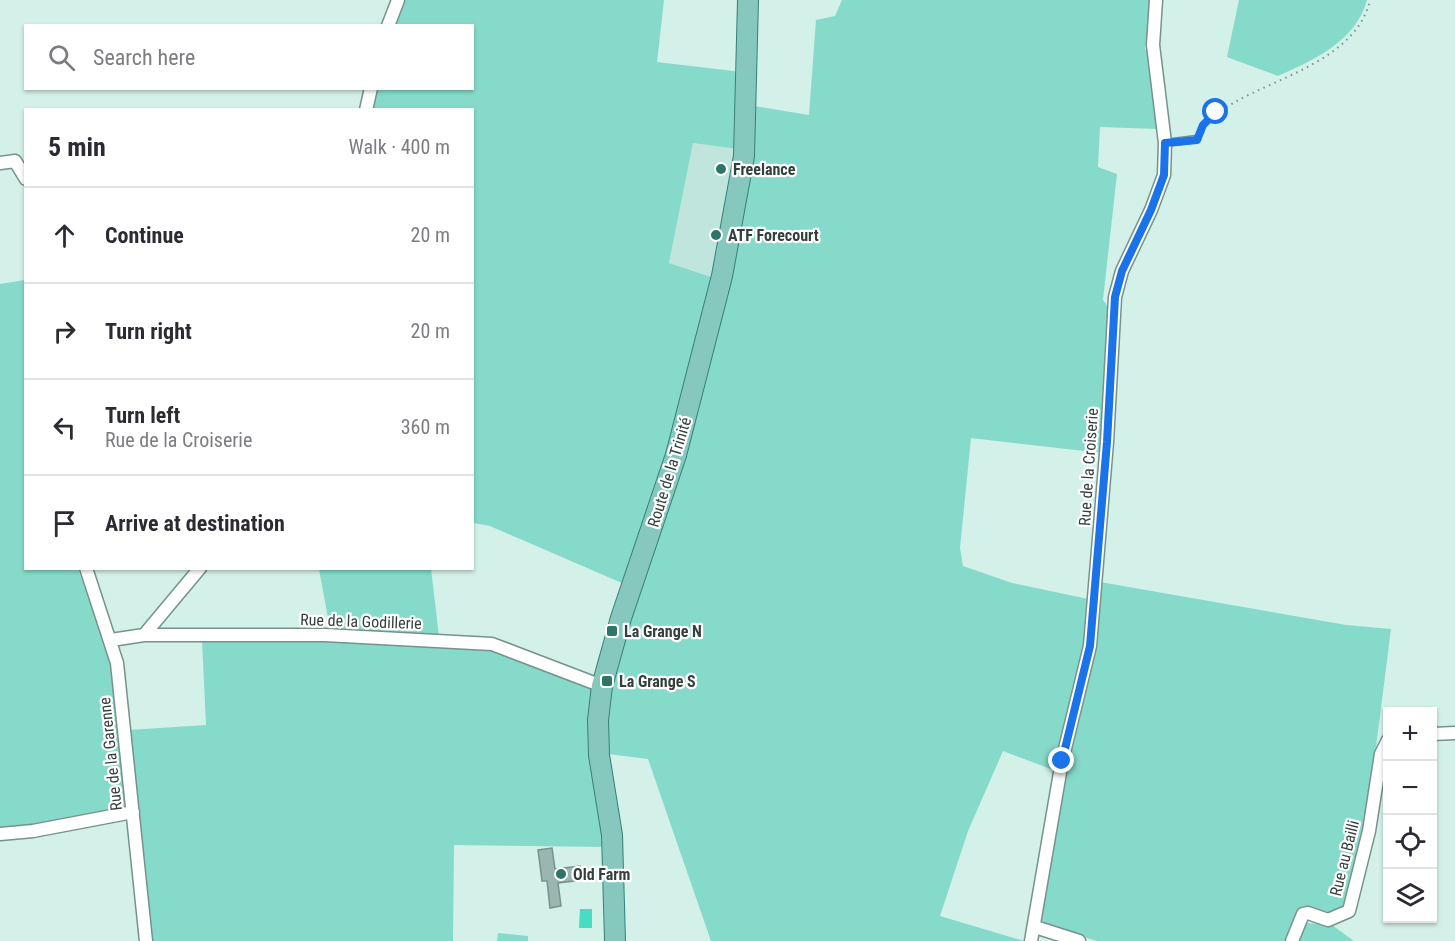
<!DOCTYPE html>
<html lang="en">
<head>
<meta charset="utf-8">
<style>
	:root { --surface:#fff; --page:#f7f7f7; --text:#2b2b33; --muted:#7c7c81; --line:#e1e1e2 }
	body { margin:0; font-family:"Roboto Condensed",sans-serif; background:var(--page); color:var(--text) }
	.controls { position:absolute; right:18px; bottom:18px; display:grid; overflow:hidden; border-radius:0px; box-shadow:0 2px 4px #0004 }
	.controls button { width:54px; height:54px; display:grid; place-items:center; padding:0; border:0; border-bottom:2px solid var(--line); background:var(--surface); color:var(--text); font:30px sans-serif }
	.stop { position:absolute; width:18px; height:18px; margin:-14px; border:4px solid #1a73e8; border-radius:50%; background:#fff }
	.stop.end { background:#1a73e8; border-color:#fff; box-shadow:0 2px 6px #0008 }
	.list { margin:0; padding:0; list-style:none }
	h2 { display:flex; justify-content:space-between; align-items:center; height:78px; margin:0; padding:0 24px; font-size:26px }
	h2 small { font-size:20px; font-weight:400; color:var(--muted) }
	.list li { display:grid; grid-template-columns:39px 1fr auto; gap:18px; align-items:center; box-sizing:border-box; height:96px; padding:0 24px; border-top:2px solid var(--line) }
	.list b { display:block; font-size:22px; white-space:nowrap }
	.list p { margin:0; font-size:20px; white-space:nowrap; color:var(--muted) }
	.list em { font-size:20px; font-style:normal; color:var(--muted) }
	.icon { flex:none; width:33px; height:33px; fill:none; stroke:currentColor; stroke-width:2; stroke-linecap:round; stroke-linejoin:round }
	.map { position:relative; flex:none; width:1455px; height:941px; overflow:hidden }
	.search { position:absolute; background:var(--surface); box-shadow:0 2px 4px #0004; left:24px; top:24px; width:450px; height:66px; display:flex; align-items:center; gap:15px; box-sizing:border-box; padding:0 21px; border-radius:0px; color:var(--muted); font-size:22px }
	.panel { position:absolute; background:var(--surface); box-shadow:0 2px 4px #0004; left:24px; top:108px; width:450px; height:462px; border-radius:0px }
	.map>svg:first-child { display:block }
	.built { fill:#bfe5dd }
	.green { fill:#86daca }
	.water { fill:#4adbc5 }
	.building { fill:#9ab6b0; stroke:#77928c; stroke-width:1.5 }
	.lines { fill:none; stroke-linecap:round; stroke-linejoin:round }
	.lane-casing { stroke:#77928c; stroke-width:9 }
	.street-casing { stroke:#77928c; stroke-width:15 }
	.primary-casing { stroke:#358175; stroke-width:22 }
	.path { stroke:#7d918c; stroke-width:2; stroke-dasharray:1.5 4.5; stroke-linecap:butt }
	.lane { stroke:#fff; stroke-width:6 }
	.street { stroke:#fff; stroke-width:12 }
	.primary { stroke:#86c8be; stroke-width:20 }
	.route { stroke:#1a73e8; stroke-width:8 }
	.poi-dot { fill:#2e7468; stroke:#fff; stroke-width:2 }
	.labels { text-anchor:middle; stroke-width:4.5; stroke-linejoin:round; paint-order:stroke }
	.poi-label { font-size:16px; font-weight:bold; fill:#34403d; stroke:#fff; text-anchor:start }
	.street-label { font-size:16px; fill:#34403d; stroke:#fff }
</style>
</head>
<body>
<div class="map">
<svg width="1455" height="941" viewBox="0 0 1455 941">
	<rect width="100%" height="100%" fill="#d3f0e9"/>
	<path class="built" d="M693,143L738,149L717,279L669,263Z"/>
	<path class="green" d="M403,0H664L657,62L742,72L738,149L693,143L669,263L717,279L668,450L624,584L490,526L473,523L472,110H371L376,89L472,88V26L394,25Z
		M842,0H1150V25L1145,48L1152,66L1158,129L1100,127L1098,167L1117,174L1103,300L1108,307L1102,453L971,438L960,548L963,566L1012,583L1088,599L1086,646L1056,771L1003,751L968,831L940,916L1024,941H711L648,759L608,754L606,728L610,690L754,106L809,115L816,20L835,16Z
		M1239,0H1367C1356,41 1314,60 1278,76L1227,57Z
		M25,280L26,568L78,569L110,655L128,807L31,827L0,829V284Z
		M319,569H431L439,636L330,629Z
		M1100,582L1346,625L1391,629L1366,826L1345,906L1332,914L1300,907L1286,941H1097L1041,924L1058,811L1095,648Z
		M202,640H332L488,649L594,688L588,743L607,847L454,845L453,941H151L129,730L206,725Z
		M1307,923L1332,925L1354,941H1298Z
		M498,933L528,936V941H497Z"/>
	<path class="water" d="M580,909H592V928H579Z"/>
	<path class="building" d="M552,848L555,869L580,866L582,880L558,883L561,906L550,908L547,881H542L538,850Z"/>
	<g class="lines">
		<g class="lane-casing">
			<path id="lane" d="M1165,143L1197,139"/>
		</g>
		<g class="street-casing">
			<path id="street" d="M388,26L398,0
				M366,110L371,88
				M0,163L15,161L26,179
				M86,568L117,663L146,941
				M144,635L200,568
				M111,640L144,635H325L492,644L602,686
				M1432,734L1455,733
				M0,834L33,831L133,812
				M1035,927L1079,941
				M1031,941L1062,761L1090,646L1107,442L1115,297L1122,271L1151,210L1164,175L1165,143L1153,45L1156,0
				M1292,941L1303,914L1308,913L1328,920L1349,911L1369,831L1381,754L1388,740"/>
		</g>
		<g class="primary-casing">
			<path id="primary" d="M615,941L612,835L599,755L598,720L602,686L621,618L676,455L722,276L744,156L748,0"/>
		</g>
		<path class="path" d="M1200,131C1207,117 1221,110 1235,102C1279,77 1357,58 1370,0"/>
		<use href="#lane" class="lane"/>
		<use href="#street" class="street"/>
		<use href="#primary" class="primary"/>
	</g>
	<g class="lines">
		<path class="route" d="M1062,761L1090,646L1107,442L1115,297L1122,271L1151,210L1164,175L1165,143L1197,140L1203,125L1216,112"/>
	</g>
	<g class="poi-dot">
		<circle cx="721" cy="169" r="6"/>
		<circle cx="716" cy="235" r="6"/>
		<rect x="606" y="625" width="12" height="12" rx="3"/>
		<rect x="601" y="675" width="12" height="12" rx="3"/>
		<circle cx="561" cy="874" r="6"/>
	</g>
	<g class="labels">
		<g class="poi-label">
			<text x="733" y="175">Freelance</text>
			<text x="728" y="241">ATF Forecourt</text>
			<text x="624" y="637">La Grange N</text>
			<text x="619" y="687">La Grange S</text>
			<text x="573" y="880">Old Farm</text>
		</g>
		<g class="street-label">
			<text transform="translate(1088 467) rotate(-86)" y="6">Rue de la Croiserie</text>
			<text transform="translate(669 472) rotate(-73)" y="6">Route de la Trinité</text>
			<text transform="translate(361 621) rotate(2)" y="6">Rue de la Godillerie</text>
			<text transform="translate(110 754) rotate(-96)" y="6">Rue de la Garenne</text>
			<text transform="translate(1344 858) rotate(-76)" y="6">Rue au Bailli</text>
		</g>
	</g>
</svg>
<div class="controls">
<button>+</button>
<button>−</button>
<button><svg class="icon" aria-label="locate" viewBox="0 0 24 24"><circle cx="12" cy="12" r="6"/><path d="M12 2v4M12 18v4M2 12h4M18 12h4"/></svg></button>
<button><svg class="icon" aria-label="layers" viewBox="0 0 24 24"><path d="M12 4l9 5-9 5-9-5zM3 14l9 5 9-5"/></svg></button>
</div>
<div class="stop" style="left:1216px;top:112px"></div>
<div class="stop end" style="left:1062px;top:761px"></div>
<div class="search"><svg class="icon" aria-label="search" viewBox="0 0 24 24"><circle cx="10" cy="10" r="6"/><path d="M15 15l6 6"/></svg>Search here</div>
<section class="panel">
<h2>5 min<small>Walk · 400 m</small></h2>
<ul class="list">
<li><svg class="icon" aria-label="ahead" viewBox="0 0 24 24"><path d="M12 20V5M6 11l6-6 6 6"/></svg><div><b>Continue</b></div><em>20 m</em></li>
<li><svg class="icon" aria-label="right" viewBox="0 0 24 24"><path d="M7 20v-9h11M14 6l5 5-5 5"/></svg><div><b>Turn right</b></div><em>20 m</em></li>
<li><svg class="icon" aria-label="left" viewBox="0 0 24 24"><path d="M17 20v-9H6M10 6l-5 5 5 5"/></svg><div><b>Turn left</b><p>Rue de la Croiserie</p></div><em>360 m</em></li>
<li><svg class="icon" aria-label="arrive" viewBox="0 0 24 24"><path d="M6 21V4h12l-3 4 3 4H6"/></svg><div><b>Arrive at destination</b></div></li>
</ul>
</section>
</div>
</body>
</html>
